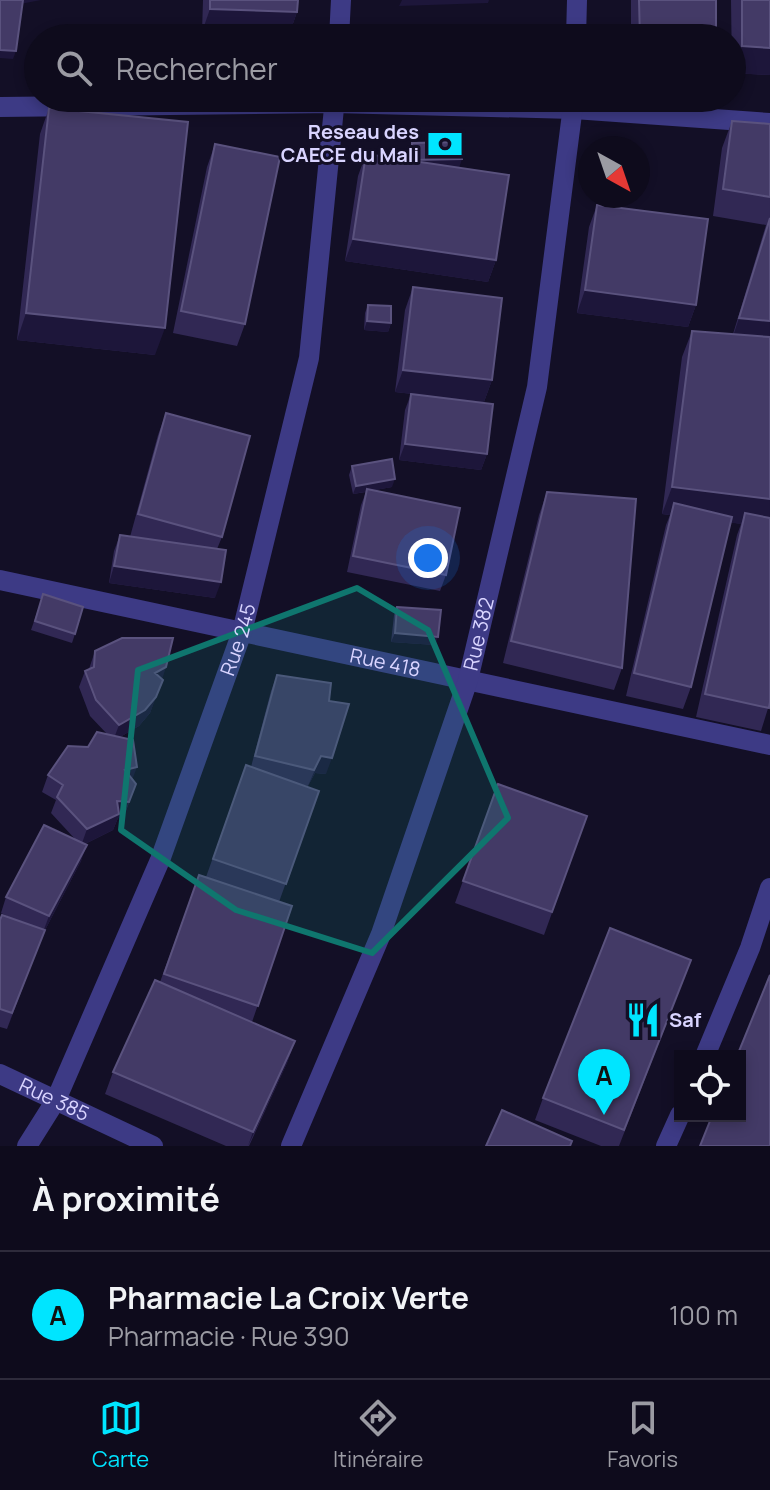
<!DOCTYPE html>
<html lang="fr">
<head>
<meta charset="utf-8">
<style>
	:root { --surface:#0e0b1c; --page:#1c1929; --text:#f1f3f6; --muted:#9b9ba3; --line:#2e2b3b; --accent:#00e5ff }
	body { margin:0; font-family:Manrope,sans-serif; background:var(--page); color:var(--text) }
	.controls { position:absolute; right:24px; bottom:24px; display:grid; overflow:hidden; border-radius:0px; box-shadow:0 4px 12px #0003 }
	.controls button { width:72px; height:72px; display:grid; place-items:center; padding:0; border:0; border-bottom:2px solid var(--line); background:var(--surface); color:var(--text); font:40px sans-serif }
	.compass { position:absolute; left:578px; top:136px; width:72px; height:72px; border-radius:50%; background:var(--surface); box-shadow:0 4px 12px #0003; rotate:140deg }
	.you { position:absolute; left:428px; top:558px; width:28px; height:28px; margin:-20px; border:6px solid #fff; border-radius:50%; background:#1a73e8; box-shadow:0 0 0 12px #1a73e833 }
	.badge { display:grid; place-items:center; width:52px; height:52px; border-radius:50%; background:var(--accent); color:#111; font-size:26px; font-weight:700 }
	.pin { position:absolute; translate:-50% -66px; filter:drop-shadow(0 2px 4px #0008) }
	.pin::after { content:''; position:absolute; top:42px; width:28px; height:24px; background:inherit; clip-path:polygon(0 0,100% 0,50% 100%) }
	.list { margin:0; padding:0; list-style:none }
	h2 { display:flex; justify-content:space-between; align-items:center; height:104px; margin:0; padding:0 32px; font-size:34px }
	h2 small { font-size:26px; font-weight:400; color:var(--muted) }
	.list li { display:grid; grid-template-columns:52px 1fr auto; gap:24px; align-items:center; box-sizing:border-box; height:128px; padding:0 32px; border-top:2px solid var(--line) }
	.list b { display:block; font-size:30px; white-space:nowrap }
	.list p { margin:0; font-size:26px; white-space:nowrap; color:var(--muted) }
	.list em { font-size:26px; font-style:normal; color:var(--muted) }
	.icon { flex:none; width:44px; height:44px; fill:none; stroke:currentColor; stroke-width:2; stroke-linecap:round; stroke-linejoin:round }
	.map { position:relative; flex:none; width:770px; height:1146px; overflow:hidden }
	.search { position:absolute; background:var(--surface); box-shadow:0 4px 12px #0003; left:24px; right:24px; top:24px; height:88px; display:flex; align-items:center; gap:20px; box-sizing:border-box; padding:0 28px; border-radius:44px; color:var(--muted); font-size:30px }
	.sheet { height:232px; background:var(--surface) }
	nav { display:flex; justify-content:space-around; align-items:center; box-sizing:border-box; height:112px; border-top:2px solid var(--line); background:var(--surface); font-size:22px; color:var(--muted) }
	nav a { display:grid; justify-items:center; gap:4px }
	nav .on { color:var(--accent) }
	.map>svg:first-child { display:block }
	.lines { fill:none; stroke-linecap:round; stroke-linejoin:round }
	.minor { stroke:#3d3a85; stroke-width:20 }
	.wall { fill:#312854 }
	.shaded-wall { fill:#1d163a }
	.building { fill:#433a66; stroke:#5a527e; stroke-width:2 }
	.marked { fill:#0f766e; fill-opacity:0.2; stroke:#0f766e; stroke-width:6; stroke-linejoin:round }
	.labels { text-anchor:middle; stroke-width:6; stroke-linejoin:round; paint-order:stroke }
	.poi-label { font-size:20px; font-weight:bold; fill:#d9d4ff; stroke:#130f26; text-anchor:end }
	.street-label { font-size:20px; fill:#d9d4ff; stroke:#130f26 }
</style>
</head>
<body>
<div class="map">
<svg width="770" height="1146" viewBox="0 0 770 1146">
	<rect width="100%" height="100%" fill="#130f26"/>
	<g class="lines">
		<g class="minor">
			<path d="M339,38L341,0"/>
			<path d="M576,38L577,0"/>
			<path d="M0,107L334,103L574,109L770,123"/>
			<path id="s1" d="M0,580L770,745"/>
			<path d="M705,1056L750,948L770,888"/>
			<path id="s2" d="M0,1074L153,1146"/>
			<path id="s3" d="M27,1146L56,1100L160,860L242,632L309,358L335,98"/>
			<path id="s4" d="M291,1146L381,934L468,680L537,387L574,98"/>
			<path d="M666,1146L680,1115"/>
		</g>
	</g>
	<path class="wall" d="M203,0H298L297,12L289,35L202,32Z
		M631,0H716V38H631Z
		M731,0H770V75L732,73Z
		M49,108L155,355L17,340L40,134Z
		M732,121L770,124V702L761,731L696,717L737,535L741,524L730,522L691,687L683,709L626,696L666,525L670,515L662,514L682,357L692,331L733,334L766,225L713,216L722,148Z
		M412,143L459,168L496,260L488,282L345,261L358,176L366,154L408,160V151Z
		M215,144L245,324L237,346L173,333L207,167Z
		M597,205L696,305L688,327L577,313L589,227Z
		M413,287L492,380L484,402L395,392L405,310Z
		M368,305L391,323L388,332L364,330L365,313Z
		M411,394L487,454L481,470L399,460L405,410Z
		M166,413L222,537L217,549L215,598L109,583L114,551L120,535L130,537L158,435Z
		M352,466L392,487L375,490L446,575L440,591L347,572L361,505L366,492L353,494L349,475Z
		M547,492L622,668L614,690L503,663L539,515Z
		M43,595L75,634L72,643L31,630Z
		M397,607L435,645L391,642L394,615Z
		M95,651L162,679L150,713L139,726L120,737L132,779L136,784L123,819L118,818L113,830L85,844L81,861L44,932L7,1029L0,1027V920L11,918L1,913L6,897L75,839L51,813L56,800L42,792L48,775L107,734L90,716L79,687L85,671L89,669Z
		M277,675L329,701L326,774L315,773L308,786L299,784L319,791L279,902L292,906L252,1022L295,1041L287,1063L249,1146H226L105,1094L113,1072L160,982L199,875L206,877L246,765L251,767L271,691Z
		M498,784L587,816L544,935L455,903Z
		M691,960L619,1146H601L535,1120L543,1098Z"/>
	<path class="shaded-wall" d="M22,0H41L20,4Z
		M402,0H489L488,3L399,6Z
		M210,9L297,12L289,35L202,32Z
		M742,46L770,48V75L732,73Z
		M0,50L16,51L13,59L0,58Z
		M462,159L459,168H409L412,160Z
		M353,239L496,260L488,282L345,261Z
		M585,290L696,305L688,327L577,313Z
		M26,313L165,328L155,355L17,340Z
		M739,318L770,321V349L730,345Z
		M367,321L391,323L388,332L364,330Z
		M403,370L492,380L484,402L395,392Z
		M405,444L487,454L481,470L399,460Z
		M395,479L392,487L353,494L356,486Z
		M672,487L770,499V527L745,513L741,524L671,515L674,503L670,515L662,514Z
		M114,566L221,582L215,598L109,583Z
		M395,633L438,637L435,645L391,642Z
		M166,667L161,683L155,673Z
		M163,680L150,713L139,726L113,741L119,725Z
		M321,756L332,758L326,774L315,773L308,786Z
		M137,767L131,783L125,770Z
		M117,801L129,802L123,819L118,818L113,830L81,846L87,829Z
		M87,845L81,861L44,932L7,1029L49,916Z
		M295,1041L287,1063L248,1146L253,1132Z"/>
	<path class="building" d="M0,0H23L16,51L0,50Z
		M210,0H298L297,12L210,9Z
		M639,0H716V38H640Z
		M742,0H770V48L742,46Z
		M474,31L539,36L538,38H473Z
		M49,108L188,122L165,328L26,313Z
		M732,121L770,124V197L723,189Z
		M461,142L462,159L412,160V143Z
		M215,144L280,157L245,324L181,311Z
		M366,154L509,175L496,260L353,239Z
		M597,205L708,219L696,305L585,290Z
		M770,218V321L739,318Z
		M413,287L502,298L492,380L403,370Z
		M368,305L391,306V323L367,321Z
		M692,331L770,337V499L672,487Z
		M411,394L493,404L487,454L405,444Z
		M166,413L250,436L222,537L138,514Z
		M392,459L395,479L356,486L352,466Z
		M367,489L460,508L446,575L353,556Z
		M547,492L636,499L622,668L511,641Z
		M674,503L732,517L691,687L634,673Z
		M745,513L770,518V702L769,708L705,694Z
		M120,535L226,550L221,582L114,566Z
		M43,594L83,607L75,634L35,621Z
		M397,607L441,610L438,637L395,633Z
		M122,638H173L166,667L155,673L163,680L156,697L145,710L119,725L96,700L85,671L94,667L95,651Z
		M277,675L331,683L329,701L349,704L332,758L321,756L314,770L255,756Z
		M97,732L133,740L137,767L125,770L136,784L129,802L117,801L119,814L87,829L57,797L63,785L48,775L68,746L88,747Z
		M246,765L319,791L286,884L213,859Z
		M498,784L587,816L552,912L463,881Z
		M44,825L87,845L49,916L6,897Z
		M199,875L292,906L258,1006L164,974Z
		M2,915L45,930L12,1013L0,1009V920Z
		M610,928L691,960L624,1130L543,1098Z
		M770,975V1146H700L712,1116H740V1056H737Z
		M155,980L295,1041L253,1132L113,1072Z
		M502,1110L572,1141L570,1146H486Z"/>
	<path class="marked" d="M357,588L428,630L508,818L372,953L236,910L121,830L138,670Z"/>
	<defs>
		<g id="bank-bare" transform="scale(2.76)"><path d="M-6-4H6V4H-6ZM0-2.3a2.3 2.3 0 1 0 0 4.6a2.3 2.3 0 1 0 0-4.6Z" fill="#00e5ff" stroke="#130f26" stroke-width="2.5" paint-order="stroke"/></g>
		<g id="restaurant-bare" transform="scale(2.76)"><path d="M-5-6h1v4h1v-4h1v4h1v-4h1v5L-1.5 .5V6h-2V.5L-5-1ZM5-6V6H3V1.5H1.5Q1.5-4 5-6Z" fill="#00e5ff" stroke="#130f26" stroke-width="2.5" paint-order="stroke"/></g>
	</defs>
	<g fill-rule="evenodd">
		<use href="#bank-bare" x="445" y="144"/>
		<use href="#restaurant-bare" x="643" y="1020"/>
	</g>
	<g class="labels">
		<g class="poi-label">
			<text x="419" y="139">Reseau des<tspan x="419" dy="23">CAECE du Mali</tspan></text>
			<text x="669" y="1027" text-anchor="start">Saf</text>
		</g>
		<g class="street-label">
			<text dy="7" stroke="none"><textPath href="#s4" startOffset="546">Rue 382</textPath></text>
			<text dy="7" stroke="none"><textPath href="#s3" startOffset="550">Rue 245</textPath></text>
			<text dy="7" stroke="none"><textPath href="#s1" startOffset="394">Rue 418</textPath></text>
			<text dy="7" stroke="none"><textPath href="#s2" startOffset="60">Rue 385</textPath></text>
		</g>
	</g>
</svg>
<div class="controls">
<button><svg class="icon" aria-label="locate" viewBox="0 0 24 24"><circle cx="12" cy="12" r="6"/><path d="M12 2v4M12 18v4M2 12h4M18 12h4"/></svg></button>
</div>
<svg class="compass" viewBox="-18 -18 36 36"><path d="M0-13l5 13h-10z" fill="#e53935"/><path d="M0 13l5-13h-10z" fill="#9b9ba3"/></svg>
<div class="you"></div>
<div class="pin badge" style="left:604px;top:1115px">A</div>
<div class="search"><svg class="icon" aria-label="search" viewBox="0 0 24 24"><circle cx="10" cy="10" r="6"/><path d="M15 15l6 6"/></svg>Rechercher</div>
</div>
<section class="sheet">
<h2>À proximité<small></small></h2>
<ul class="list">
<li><span class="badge">A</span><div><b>Pharmacie La Croix Verte</b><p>Pharmacie · Rue 390</p></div><em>100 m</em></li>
</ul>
</section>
<nav>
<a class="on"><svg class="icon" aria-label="map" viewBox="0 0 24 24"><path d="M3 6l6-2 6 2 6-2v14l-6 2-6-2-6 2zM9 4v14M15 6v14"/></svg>Carte</a>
<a><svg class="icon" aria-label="directions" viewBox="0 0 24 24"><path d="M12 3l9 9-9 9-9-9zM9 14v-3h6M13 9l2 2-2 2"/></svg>Itinéraire</a>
<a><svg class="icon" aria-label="saved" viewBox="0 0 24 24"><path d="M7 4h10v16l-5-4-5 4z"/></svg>Favoris</a>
</nav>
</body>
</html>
